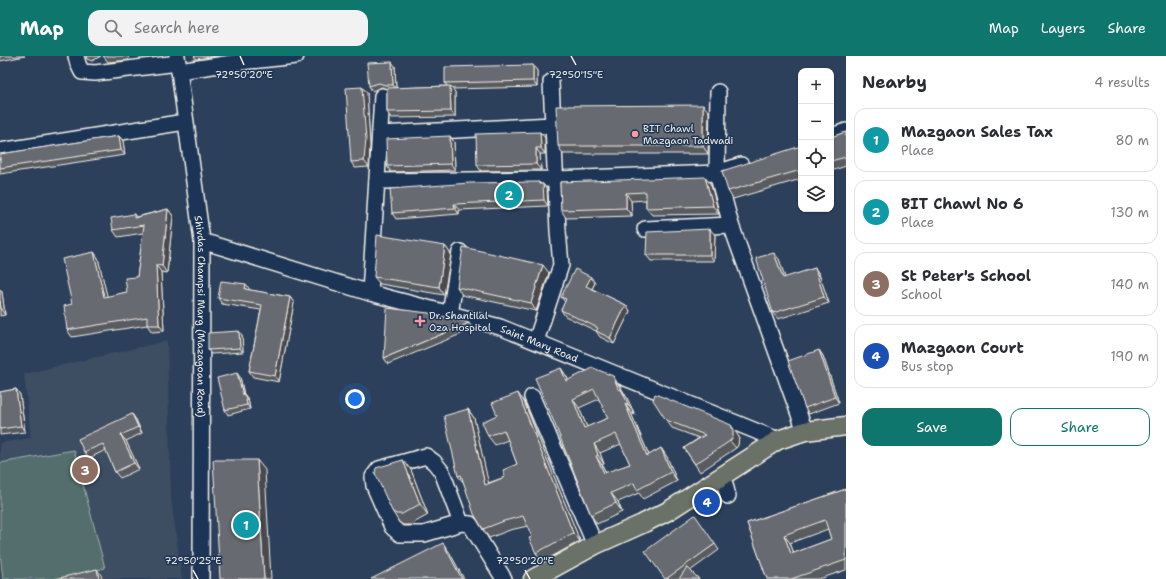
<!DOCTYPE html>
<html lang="en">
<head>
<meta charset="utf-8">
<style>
	:root { --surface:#fff; --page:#f2f2f3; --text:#2b2b33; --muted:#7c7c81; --line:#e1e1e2; --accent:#0f766e }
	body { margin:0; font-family:"Shantell Sans",sans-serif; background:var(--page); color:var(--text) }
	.controls { position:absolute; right:12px; top:12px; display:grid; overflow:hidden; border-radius:8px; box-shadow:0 1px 3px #0004 }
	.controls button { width:36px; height:36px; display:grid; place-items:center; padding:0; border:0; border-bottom:1px solid var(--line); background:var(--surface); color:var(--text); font:20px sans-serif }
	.you { position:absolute; left:355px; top:343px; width:14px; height:14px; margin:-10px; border:3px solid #fff; border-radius:50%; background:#1a73e8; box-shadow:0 0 0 6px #1a73e833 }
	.badge { display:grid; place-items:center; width:26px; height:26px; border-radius:50%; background:var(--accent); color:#fff; font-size:13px; font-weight:700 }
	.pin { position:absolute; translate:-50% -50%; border:2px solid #fff; box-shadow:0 1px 4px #0006 }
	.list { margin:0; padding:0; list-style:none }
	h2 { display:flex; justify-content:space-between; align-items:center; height:52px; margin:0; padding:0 16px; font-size:17px }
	h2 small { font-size:13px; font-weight:400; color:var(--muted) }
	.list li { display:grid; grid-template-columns:26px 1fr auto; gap:12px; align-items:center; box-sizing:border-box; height:64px; margin:0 8px 8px; padding:0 8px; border:1px solid var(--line); border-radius:12px }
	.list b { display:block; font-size:15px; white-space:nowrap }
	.list p { margin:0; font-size:13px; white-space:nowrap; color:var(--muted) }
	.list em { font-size:13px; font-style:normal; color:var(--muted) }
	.actions { display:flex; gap:8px; padding:12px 16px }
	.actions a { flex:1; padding:9px 0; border:1px solid var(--accent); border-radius:12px; text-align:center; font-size:14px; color:var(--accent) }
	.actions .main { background:var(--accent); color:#fff }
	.icon { flex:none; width:22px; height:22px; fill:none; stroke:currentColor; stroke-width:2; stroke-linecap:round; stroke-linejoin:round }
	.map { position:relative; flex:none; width:846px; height:523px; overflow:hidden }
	header { display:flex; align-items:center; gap:24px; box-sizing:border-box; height:56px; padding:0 20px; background:var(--accent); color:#fff }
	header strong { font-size:19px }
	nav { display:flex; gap:22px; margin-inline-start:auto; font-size:14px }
	.search { width:280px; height:36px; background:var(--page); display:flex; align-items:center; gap:10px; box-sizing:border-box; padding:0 14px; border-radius:12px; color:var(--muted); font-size:15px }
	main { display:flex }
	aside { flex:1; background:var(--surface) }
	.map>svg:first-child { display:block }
	.built { fill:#3e4d62 }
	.green { fill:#526e6c; stroke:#a3b0aa }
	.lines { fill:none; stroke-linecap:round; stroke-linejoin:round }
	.minor-casing { stroke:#f4f1e8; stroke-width:18 }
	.major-casing { stroke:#f4f1e8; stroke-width:21 }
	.minor { stroke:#1d3557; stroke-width:15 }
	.major { stroke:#6a7166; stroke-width:18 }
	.wall { fill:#595b61; stroke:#f4f1e8; fill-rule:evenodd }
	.shaded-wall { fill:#484a4f; stroke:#f4f1e8 }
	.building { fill:#676a71; stroke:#f4f1e8; fill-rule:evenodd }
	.ticks { fill:none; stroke:#f4f1e8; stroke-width:1.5 }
	.poi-dot { fill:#ff9aa2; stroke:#1d3557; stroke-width:1.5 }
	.labels { text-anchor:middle; stroke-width:3; stroke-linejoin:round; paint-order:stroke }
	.poi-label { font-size:10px; fill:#f4f1e8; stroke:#1d3557; text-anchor:start }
	.street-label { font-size:10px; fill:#f4f1e8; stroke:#1d3557 }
	.ticks-label { font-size:10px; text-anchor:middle; fill:#f4f1e8; stroke:#1d3557; stroke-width:3; stroke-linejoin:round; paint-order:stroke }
</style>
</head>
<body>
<header>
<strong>Map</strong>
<div class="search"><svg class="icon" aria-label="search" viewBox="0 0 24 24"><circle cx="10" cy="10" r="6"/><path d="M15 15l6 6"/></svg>Search here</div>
<nav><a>Map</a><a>Layers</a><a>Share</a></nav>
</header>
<main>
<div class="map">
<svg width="846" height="523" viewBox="0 0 846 523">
	<rect width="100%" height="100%" fill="#2c405c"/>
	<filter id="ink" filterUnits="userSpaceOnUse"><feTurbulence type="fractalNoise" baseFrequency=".025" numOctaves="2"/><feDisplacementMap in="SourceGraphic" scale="8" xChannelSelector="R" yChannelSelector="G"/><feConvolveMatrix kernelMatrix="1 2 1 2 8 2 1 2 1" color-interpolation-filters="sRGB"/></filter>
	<g filter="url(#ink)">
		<path class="built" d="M167,285L171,442L182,523H0V387L31,382L24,318Z"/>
		<path class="green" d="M74,394L105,512L60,523H3L0,496V407Z"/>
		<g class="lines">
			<g class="minor-casing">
				<g id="minor">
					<path d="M76,0L78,8L82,16L95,17L178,7"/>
					<path id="s1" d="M177,0L202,185L201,523"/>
					<path d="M179,15L232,7L296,0"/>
					<path d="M718,36L717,117L731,169L805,375"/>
					<path d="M380,78L553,69"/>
					<path d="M831,80L846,75"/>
					<path d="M0,95L185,66"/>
					<path d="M377,125L556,123L717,117L741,109"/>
					<path d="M645,173L731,169"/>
					<path id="s2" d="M202,185L370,237L500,271L778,384"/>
					<path d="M370,237L382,40"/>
					<path d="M450,258L460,196"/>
					<path d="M536,285L561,209L558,175L551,26"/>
					<path d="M532,341L595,489"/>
					<path d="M723,421L728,440"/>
					<path d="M461,467L442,416L434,406L426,400L379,413L373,421L374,430L392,471L400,478H424L461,467L470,468L504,523"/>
				</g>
			</g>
			<g class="major-casing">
				<path id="major" d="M533,523L595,489L642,468L668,455L778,384L805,375L846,370"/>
			</g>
			<use href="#minor" class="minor"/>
			<use href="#major" class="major"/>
		</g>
		<path class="wall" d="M0,0H25L0,5Z
			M86,0H101L92,5L87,3Z
			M103,0H128L129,4L108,6Z
			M194,0H218L196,3Z
			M533,9L537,15V31L452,33L455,36V61L391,62L387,56V33L382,31L372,35L369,30L395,10L396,32L447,30L445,27Z
			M362,31L367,37L370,89L369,111L355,112L351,106Z
			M709,56L708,98H563L558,90Z
			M846,76V110L831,115V81Z
			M119,80L123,85L125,99L0,118V98Z
			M450,80L454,86L455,114L391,116L387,110Z
			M545,82V98H540L541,114L481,115L477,109Z
			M801,90V123L733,143L728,135Z
			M560,126L711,129L719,158L652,159L646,152V144L631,145L632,160L566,162L561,154Z
			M540,128H543L547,134L548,150L459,154V158L396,163L392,157Z
			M168,153L173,160L167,217L161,216L164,275L152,276L147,269L72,281L67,274L72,248L94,196L98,202L107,241L127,236L137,221L143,177L118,181L113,174L134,158L136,161Z
			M715,179L714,205H651L646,199Z
			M445,190L451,198L444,239L380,228L374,221Z
			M779,203L785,222L815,212L819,218L829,247L778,263L773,257Z
			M549,217L536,255L462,239L457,231Z
			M595,227L592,233L626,249L630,255L614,288L600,281L596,275L565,260L561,254L565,246L561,241Z
			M0,233L2,236L5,259L0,260Z
			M250,234L290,241L294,247L279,326L253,321L249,315L261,254L222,248L218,242Z
			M469,267L473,273L388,308L384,302Z
			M242,279L243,296L211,298L208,294Z
			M819,294L823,300L839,347L809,358L805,352Z
			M561,312L568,324L620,329L622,333L627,342L635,359L631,357L649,399L661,392L667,401L677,425L643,443L639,437L618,446L622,456L597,468L591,459ZM599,343L608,362L587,371L579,352ZM621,388L630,408L606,417L602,409L604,408L600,397Z
			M240,321L244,339L248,343L250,353L228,359L225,354Z
			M16,333L20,339L25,376L0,379V336Z
			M524,346L580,485L542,506L536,497L532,481L528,470L510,474L489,482L483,473L464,427L458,420L468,353L474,362L488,427L505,421L517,408L508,384L495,389L488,380L497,359Z
			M132,358L136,364L142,377L126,385L139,413L120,422L115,416L106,394L89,402L84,396Z
			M666,364L736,377L739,381L738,389L736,392L700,416L684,392L699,382L672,372Z
			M411,414L428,459L410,469H403L399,466L392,455Z
			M846,433V514L819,523H767L747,467ZM828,473L831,483L794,497L790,487Z
			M715,488L719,494L679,523H665Z"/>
		<path class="shaded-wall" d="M392,6L395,10L396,33L393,29Z
			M533,9L537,15V31L533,25Z
			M450,30L455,36V61L451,55Z
			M362,31L367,37L370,89L369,111L364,105Z
			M703,49L709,56L708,98L703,90Z
			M540,76L545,82V98L541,92Z
			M119,80L123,85L125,99L121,94Z
			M450,80L454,86L455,114L451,108Z
			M536,92L540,98L541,114L536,108Z
			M705,121L711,129L719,158L713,150Z
			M539,126L543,132V128L547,134L548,150L544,144Z
			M626,137L631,145L632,160L626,152Z
			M454,148L459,154V158L455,152Z
			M168,153L173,160L167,217L162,210Z
			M710,173L715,179L714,205L710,199Z
			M445,190L451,198L444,239L439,231Z
			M94,196L98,202L109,248L104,241Z
			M774,197L779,203L787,228L783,222Z
			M156,209L161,216L164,275L159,269Z
			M543,209L549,217L536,255L531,247Z
			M815,212L819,218L829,247L824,241Z
			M591,221L595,227L590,236L586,230Z
			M246,228L250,234L245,233Z
			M0,233L2,236L5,259L1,253L0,245Z
			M290,241L294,247L279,326L275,320Z
			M626,249L630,255L614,288L610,282Z
			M239,275L242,279L243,296L240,292Z
			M819,294L823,300L839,347L835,341Z
			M561,312L567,321L572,334L566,325Z
			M237,317L240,321L245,343L243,339Z
			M613,320L627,342L635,359L629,350L619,334Z
			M16,333L20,339L25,376L21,370Z
			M518,337L524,346L580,485L573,477Z
			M245,339L248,343L250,353L247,349Z
			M573,343L579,352L591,381L584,372Z
			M625,348L631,357L653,409L647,400Z
			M468,353L474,362L491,438L485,429Z
			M132,358L136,364L142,377L138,371Z
			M731,369L739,381L738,389L736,392L730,385Z
			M121,379L126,385L139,413L134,407Z
			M594,388L600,397L604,408L598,399Z
			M661,392L667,401L677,425L671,416Z
			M596,400L602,409L611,426L604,417Z
			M257,404L265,414L271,523H264Z
			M403,404L411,414L428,459L420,448Z
			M611,437L618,446L622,456L616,447Z
			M784,479L790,487L797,506L791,498Z
			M443,487L450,497L464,523H462Z
			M97,513L101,519L102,523H99Z"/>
		<path class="building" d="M392,6L393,29H385L379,27L369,30L367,7Z
			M533,9V25L445,27V11Z
			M450,30L451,55L387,56V32Z
			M362,31L366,83L364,105L351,106L346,32Z
			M703,49V90H558L556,50Z
			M540,76L541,92H536V108L477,109L476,78Z
			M846,76V101L831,105V81Z
			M119,80L121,94L0,112V98Z
			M450,80L451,108L387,110L386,83Z
			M801,90V114L728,135L722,115Z
			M705,121L713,150L646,152V136L626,137V152L561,154L560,126Z
			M539,126V128H543L544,144L454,148L455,152L392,157L390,133L470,127Z
			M168,153L162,210L156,209L159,269H147V261L67,274L64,250L72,248L62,203L94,196L104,241L127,236L125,222L137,221L144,169L113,174L111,162L134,158V162Z
			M710,173V199H646L647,176Z
			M377,179L445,190L439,231L374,221Z
			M463,191L543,209L531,247L457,231Z
			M774,197L783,222L815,212L824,241L773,257L756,202Z
			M575,213L591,221L586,230L626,249L610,282L596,275L598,272L561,254L566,243L561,241Z
			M221,225L246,228L245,233L290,241L275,320L249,315L262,249L218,242Z
			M0,245L1,253H0Z
			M387,252L429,257L469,267L384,302Z
			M239,275L240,292L208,294V277Z
			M819,294L835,341L805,352L788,305Z
			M591,311L613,320L619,334L621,333L629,350L625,348L647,400L661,392L671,416L637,434L634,427L611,437L616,447L591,459L554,366L535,322L561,312L566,325L591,313ZM594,333L608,362L584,372L573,343ZM616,378L630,408L604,417L596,400L598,399L594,388Z
			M237,317L243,339H245L247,349L225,354L217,322Z
			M16,333L21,370L0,373V336Z
			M518,337L573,477L536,497L529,482L532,481L523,460L504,465L483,473L474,458L461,419L458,420L444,360L468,353L485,429L505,421L503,414L517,408L504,374L488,380L482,366L497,359L492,347Z
			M655,338L731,369L733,374V381L730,385L695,408L684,392L705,379L666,364L653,344Z
			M132,358L138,371L121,379L134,407L115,416L103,388L84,396L78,383Z
			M213,404H257L264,523H220Z
			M403,404L420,448L402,458H396L392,455L375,417L376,412Z
			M846,433V504L791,523H767L747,467ZM825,464L831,483L791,498L784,479Z
			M695,459L715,488L666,523H665L645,495Z
			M443,487L462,523H371Z
			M687,511L699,523H679Z
			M97,513L99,523H55Z"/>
	</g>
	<path class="ticks" d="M240,0L244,9M571,0L576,9M193,514L198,523M525,514L530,523"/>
	<g class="poi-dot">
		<circle cx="635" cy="78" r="4"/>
		<path d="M418 259h4v4h4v4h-4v4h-4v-4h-4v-4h4z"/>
	</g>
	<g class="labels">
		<g class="poi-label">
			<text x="643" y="76">BIT Chawl<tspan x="643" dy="12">Mazgaon Tadwadi</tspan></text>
			<text x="429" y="263">Dr. Shantilal<tspan x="429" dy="12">Oza Hospital</tspan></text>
		</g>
		<g class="street-label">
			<text dy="4" stroke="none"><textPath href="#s1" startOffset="262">Shivdas Champsi Marg (Mazagoan Road)</textPath></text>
			<text dy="4" stroke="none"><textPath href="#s2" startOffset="353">Saint Mary Road</textPath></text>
		</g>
	</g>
	<g class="ticks-label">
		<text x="244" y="22">72°50'20"E</text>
		<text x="576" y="22">72°50'15"E</text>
		<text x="193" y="508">72°50'25"E</text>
		<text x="525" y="508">72°50'20"E</text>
	</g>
</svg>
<div class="controls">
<button>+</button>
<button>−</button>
<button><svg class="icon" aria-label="locate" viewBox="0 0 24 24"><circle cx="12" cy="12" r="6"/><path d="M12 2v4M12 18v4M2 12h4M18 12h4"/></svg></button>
<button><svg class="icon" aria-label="layers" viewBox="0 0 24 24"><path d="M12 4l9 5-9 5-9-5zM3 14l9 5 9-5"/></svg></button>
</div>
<div class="you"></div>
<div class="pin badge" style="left:246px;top:469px;background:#0f9aa8">1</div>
<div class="pin badge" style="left:509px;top:139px;background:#0f9aa8">2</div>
<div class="pin badge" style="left:85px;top:414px;background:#8d6e63">3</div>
<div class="pin badge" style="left:707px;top:446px;background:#1a4fb4">4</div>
</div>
<aside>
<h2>Nearby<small>4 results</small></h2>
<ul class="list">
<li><span class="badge" style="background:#0f9aa8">1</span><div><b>Mazgaon Sales Tax</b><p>Place</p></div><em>80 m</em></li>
<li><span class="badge" style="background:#0f9aa8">2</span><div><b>BIT Chawl No 6</b><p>Place</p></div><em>130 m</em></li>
<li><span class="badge" style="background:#8d6e63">3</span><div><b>St Peter's School</b><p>School</p></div><em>140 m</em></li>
<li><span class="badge" style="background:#1a4fb4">4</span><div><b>Mazgaon Court</b><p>Bus stop</p></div><em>190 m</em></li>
</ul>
<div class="actions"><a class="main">Save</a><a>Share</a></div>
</aside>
</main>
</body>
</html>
